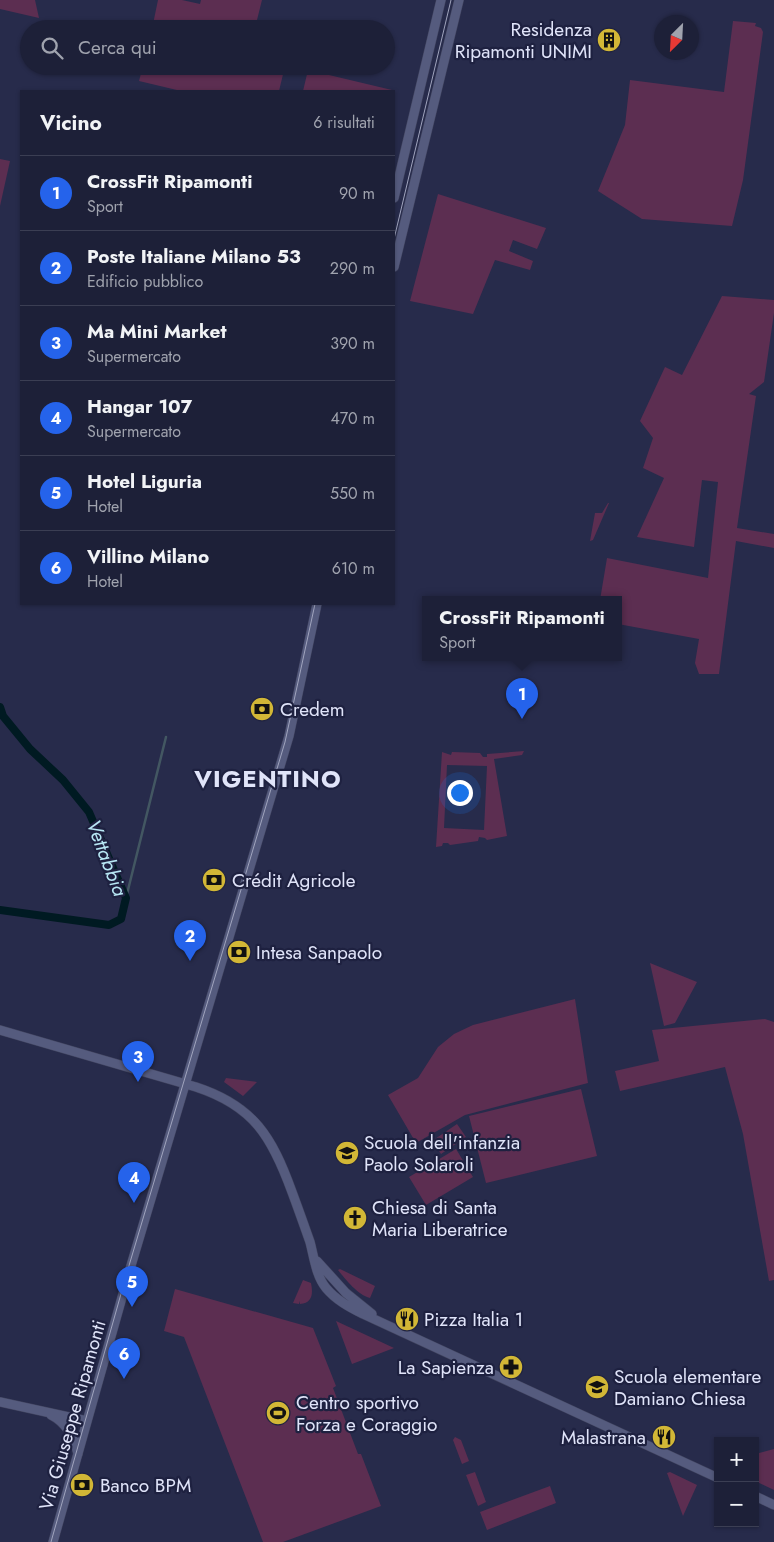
<!DOCTYPE html>
<html lang="it">
<head>
<meta charset="utf-8">
<style>
	:root { --surface:#1d2038; --page:#252840; --text:#f1f3f6; --muted:#a0a3ae; --line:#3b3e53; --accent:#2563eb }
	body { margin:0; font-family:Jost,sans-serif; background:var(--page); color:var(--text) }
	.controls { position:absolute; right:15px; bottom:15px; display:grid; overflow:hidden; border-radius:0px; box-shadow:0 1px 4px #0004 }
	.controls button { width:45px; height:45px; display:grid; place-items:center; padding:0; border:0; border-bottom:1px solid var(--line); background:var(--surface); color:var(--text); font:25px sans-serif }
	.compass { position:absolute; left:654px; top:15px; width:45px; height:45px; border-radius:50%; background:var(--surface); box-shadow:0 1px 4px #0004; rotate:204deg }
	.you { position:absolute; left:459px; top:792px; width:18px; height:18px; margin:-12px; border:4px solid #fff; border-radius:50%; background:#1a73e8; box-shadow:0 0 0 8px #1a73e833 }
	.badge { display:grid; place-items:center; width:32px; height:32px; border-radius:50%; background:var(--accent); color:#fff; font-size:16px; font-weight:700 }
	.pin { position:absolute; translate:-50% -41px; filter:drop-shadow(0 1px 2px #0008) }
	.pin::after { content:''; position:absolute; top:26px; width:18px; height:15px; background:inherit; clip-path:polygon(0 0,100% 0,50% 100%) }
	.popup { position:absolute; left:422px; top:596px; width:200px; height:65px; box-sizing:border-box; display:grid; place-content:center; border-radius:0px; background:var(--surface); filter:drop-shadow(0 1px 4px #0005); font-size:16px; white-space:nowrap; color:var(--muted) }
	.popup b { font-size:19px; color:var(--text) }
	.popup::after { content:''; position:absolute; left:50%; top:100%; margin-left:-10px; border:10px solid transparent; border-top-color:var(--surface) }
	.list { margin:0; padding:0; list-style:none }
	h2 { display:flex; justify-content:space-between; align-items:center; height:65px; margin:0; padding:0 20px; font-size:21px }
	h2 small { font-size:16px; font-weight:400; color:var(--muted) }
	.list li { display:grid; grid-template-columns:32px 1fr auto; gap:15px; align-items:center; box-sizing:border-box; height:75px; padding:0 20px; border-top:1px solid var(--line) }
	.list b { display:block; font-size:19px; white-space:nowrap }
	.list p { margin:0; font-size:16px; white-space:nowrap; color:var(--muted) }
	.list em { font-size:16px; font-style:normal; color:var(--muted) }
	.icon { flex:none; width:28px; height:28px; fill:none; stroke:currentColor; stroke-width:2; stroke-linecap:round; stroke-linejoin:round }
	.map { position:relative; flex:none; width:774px; height:1542px; overflow:hidden }
	.search { position:absolute; background:var(--surface); box-shadow:0 1px 4px #0004; left:20px; top:20px; width:375px; height:55px; display:flex; align-items:center; gap:12px; box-sizing:border-box; padding:0 18px; border-radius:28px; color:var(--muted); font-size:19px }
	.panel { position:absolute; background:var(--surface); box-shadow:0 1px 4px #0004; left:20px; top:90px; width:375px; height:515px; border-radius:0px }
	.map>svg:first-child { display:block }
	.green { fill:#5c2e51; fill-rule:evenodd }
	.lines { fill:none; stroke-linecap:round; stroke-linejoin:round }
	.stream { stroke:#435762; stroke-width:2.5 }
	.canal { stroke:#001a22; stroke-width:8 }
	.secondary-casing { stroke:#424560; stroke-width:10 }
	.secondary { stroke:#555b7e; stroke-width:9 }
	.tram { stroke:#a1a5be; stroke-width:1 }
	.labels { text-anchor:middle; stroke-width:4.5; stroke-linejoin:round; paint-order:stroke }
	.poi-label { font-size:19px; fill:#e0e4f9; stroke:#1e2140; text-anchor:start }
	.street-label { font-size:19px; fill:#e0e4f9; stroke:#1e2140 }
	.water-label { font-size:20px; font-style:italic; fill:#b7e7f4; stroke:#1e2140 }
	.district-label { font-size:24px; font-weight:bold; letter-spacing:1px; fill:#e0e4f9; stroke:#1e2140 }
</style>
</head>
<body>
<div class="map">
<svg width="774" height="1542" viewBox="0 0 774 1542">
	<rect width="100%" height="100%" fill="#272b4b"/>
	<path class="green" d="M0,0H35L39,18L0,9Z
		M158,0H182L200,4L201,0H262L257,20L292,29H152Z
		M733,21L756,23L755,26L761,28L763,32L743,180L732,226L642,219L598,191L625,125L630,80L724,92Z
		M143,66H285L279,91H181L139,81Z
		M308,70L392,90L391,91H303Z
		M0,159L10,161L0,206Z
		M438,194L546,228L537,249L513,240L509,251L533,261L530,270L495,260L473,314L410,301Z
		M722,296L774,300V313L764,382L749,394L756,396L737,528L774,534V548L736,541L719,674H699L695,663L699,639L618,624V600H600L607,558L708,578L718,482L702,480L694,547L637,537L664,478L643,468L653,438L640,421L665,367L682,375Z
		M608,503H609L593,540L590,541L595,513H602Z
		M524,751L522,755L494,759L507,836L487,840L485,838L479,837L478,841L450,845L448,843H443L442,846L436,847L442,752L451,755L452,752L480,753L483,757H487V754ZM447,765L487,766L484,830L444,828Z
		M650,963L697,982L675,1023L664,1026Z
		M575,999L588,1083L465,1115L416,1143L388,1095L418,1078L438,1047L454,1034L473,1025Z
		M765,1019L774,1022V1280L769,1281L743,1134L725,1067L620,1091L615,1071L659,1061L652,1030Z
		M226,1078L257,1082L243,1096L224,1082Z
		M581,1089L597,1156L486,1183L469,1116Z
		M457,1124L466,1137L441,1154L432,1141Z
		M456,1149L473,1177L426,1205L409,1177Z
		M340,1269L375,1286L370,1298C358,1295 346,1280 338,1270Z
		M303,1280L311,1283C313,1293 313,1303 300,1304L299,1301V1304L293,1303Z
		M175,1289L313,1328L336,1386L333,1388L358,1454H361L381,1506L283,1542H263L184,1337L164,1331Z
		M336,1321L394,1348L352,1364Z
		M455,1437L461,1440L469,1461L462,1464L453,1440Z
		M774,1449V1490L755,1481V1454Z
		M475,1472L486,1502L478,1506L466,1475Z
		M670,1472L697,1485L683,1516L667,1473Z
		M550,1486L556,1503L487,1530L480,1512Z"/>
	<g class="lines">
		<path class="stream" d="M126,898L166,737"/>
		<path class="canal" d="M0,707L3,716L30,749L63,780L89,812L126,898L121,919L109,925L0,910"/>
		<g class="secondary-casing">
			<path id="secondary" d="M394,198L441,0
				M394,267L459,0
				M0,1030L196,1087C254,1106 272,1137 292,1192C298,1208 304,1225 310,1242C314,1257 316,1276 326,1288C336,1300 349,1307 363,1314L718,1478
				M317,1261L346,1293L372,1314
				M0,1402L87,1421
				M51,1415C67,1423 74,1437 78,1454
				M755,1496L774,1505
				M53,1542L130,1269L289,736L317,604"/>
		</g>
		<use href="#secondary" class="secondary"/>
		<path class="tram" d="M394,239L451,0
			M51,1542L128,1269L285,742L315,604"/>
	</g>
	<defs>
		<g id="building-disc" transform="scale(1.25)"><circle r="9.5" fill="#d2b736" stroke="#1e2140"/><path d="M-4-6H4V6H1V3H-1V6H-4ZM-2.5-4.3h1.7v1.8h-1.7ZM.8-4.3h1.7v1.8H.8ZM-2.5-1h1.7V.8h-1.7ZM.8-1h1.7V.8H.8Z" fill="#111"/></g>
		<g id="bank-disc" transform="scale(1.25)"><circle r="9.5" fill="#d2b736" stroke="#1e2140"/><path d="M-6-4H6V4H-6ZM0-2.3a2.3 2.3 0 1 0 0 4.6a2.3 2.3 0 1 0 0-4.6Z" fill="#111"/></g>
		<g id="school-disc" transform="scale(1.25)"><circle r="9.5" fill="#d2b736" stroke="#1e2140"/><path d="M0-5L7-2L0 1L-7-2ZM-4 1L0 2.5L4 1V4Q0 6-4 4Z" fill="#111"/></g>
		<g id="church-disc" transform="scale(1.25)"><circle r="9.5" fill="#d2b736" stroke="#1e2140"/><path d="M-1.2-6h2.4v3.5h3.3v2.4h-3.3V6h-2.4V-.1h-3.3v-2.4h3.3Z" fill="#111"/></g>
		<g id="restaurant-disc" transform="scale(1.25)"><circle r="9.5" fill="#d2b736" stroke="#1e2140"/><path d="M-5-6h1v4h1v-4h1v4h1v-4h1v5L-1.5 .5V6h-2V.5L-5-1ZM5-6V6H3V1.5H1.5Q1.5-4 5-6Z" fill="#111"/></g>
		<g id="pharmacy-disc" transform="scale(1.25)"><circle r="9.5" fill="#d2b736" stroke="#1e2140"/><path d="M-2-6h4v4h4v4h-4v4h-4v-4h-4v-4h4Z" fill="#111"/></g>
		<g id="stadium-disc" transform="scale(1.25)"><circle r="9.5" fill="#d2b736" stroke="#1e2140"/><path d="M0-5a6.5 5 0 1 0 0 10a6.5 5 0 1 0 0-10ZM-3.5-1.8h7v3.6h-7Z" fill="#111"/></g>
	</defs>
	<g fill-rule="evenodd">
		<use href="#building-disc" x="609" y="40"/>
		<use href="#bank-disc" x="262" y="709"/>
		<use href="#bank-disc" x="214" y="880"/>
		<use href="#bank-disc" x="239" y="952"/>
		<use href="#school-disc" x="347" y="1153"/>
		<use href="#church-disc" x="355" y="1218"/>
		<use href="#restaurant-disc" x="407" y="1319"/>
		<use href="#pharmacy-disc" x="511" y="1367"/>
		<use href="#school-disc" x="597" y="1387"/>
		<use href="#stadium-disc" x="278" y="1413"/>
		<use href="#restaurant-disc" x="664" y="1437"/>
		<use href="#bank-disc" x="82" y="1485"/>
	</g>
	<g class="labels">
		<g class="poi-label">
			<text x="592" y="36" text-anchor="end">Residenza<tspan x="592" dy="22">Ripamonti UNIMI</tspan></text>
			<text x="280" y="716">Credem</text>
			<text x="232" y="887">Crédit Agricole</text>
			<text x="256" y="959">Intesa Sanpaolo</text>
			<text x="364" y="1149">Scuola dell'infanzia<tspan x="364" dy="22">Paolo Solaroli</tspan></text>
			<text x="372" y="1214">Chiesa di Santa<tspan x="372" dy="22">Maria Liberatrice</tspan></text>
			<text x="424" y="1326">Pizza Italia 1</text>
			<text x="494" y="1374" text-anchor="end">La Sapienza</text>
			<text x="614" y="1383">Scuola elementare<tspan x="614" dy="22">Damiano Chiesa</tspan></text>
			<text x="296" y="1409">Centro sportivo<tspan x="296" dy="22">Forza e Coraggio</tspan></text>
			<text x="646" y="1444" text-anchor="end">Malastrana</text>
			<text x="100" y="1492">Banco BPM</text>
		</g>
		<g class="street-label">
			<text transform="translate(72 1415) rotate(-74)" y="7">Via Giuseppe Ripamonti</text>
		</g>
		<g class="water-label">
			<text transform="translate(107 858) rotate(69)" y="7">Vettabbia</text>
		</g>
		<g class="district-label">
			<text x="268" y="787">VIGENTINO</text>
		</g>
	</g>
</svg>
<div class="controls">
<button>+</button>
<button>−</button>
</div>
<svg class="compass" viewBox="-18 -18 36 36"><path d="M0-13l5 13h-10z" fill="#e53935"/><path d="M0 13l5-13h-10z" fill="#a0a3ae"/></svg>
<div class="you"></div>
<div class="pin badge" style="left:522px;top:719px">1</div>
<div class="popup"><b>CrossFit Ripamonti</b>Sport</div>
<div class="pin badge" style="left:190px;top:961px">2</div>
<div class="pin badge" style="left:138px;top:1082px">3</div>
<div class="pin badge" style="left:134px;top:1203px">4</div>
<div class="pin badge" style="left:132px;top:1307px">5</div>
<div class="pin badge" style="left:124px;top:1379px">6</div>
<div class="search"><svg class="icon" aria-label="search" viewBox="0 0 24 24"><circle cx="10" cy="10" r="6"/><path d="M15 15l6 6"/></svg>Cerca qui</div>
<section class="panel">
<h2>Vicino<small>6 risultati</small></h2>
<ul class="list">
<li><span class="badge">1</span><div><b>CrossFit Ripamonti</b><p>Sport</p></div><em>90 m</em></li>
<li><span class="badge">2</span><div><b>Poste Italiane Milano 53</b><p>Edificio pubblico</p></div><em>290 m</em></li>
<li><span class="badge">3</span><div><b>Ma Mini Market</b><p>Supermercato</p></div><em>390 m</em></li>
<li><span class="badge">4</span><div><b>Hangar 107</b><p>Supermercato</p></div><em>470 m</em></li>
<li><span class="badge">5</span><div><b>Hotel Liguria</b><p>Hotel</p></div><em>550 m</em></li>
<li><span class="badge">6</span><div><b>Villino Milano</b><p>Hotel</p></div><em>610 m</em></li>
</ul>
</section>
</div>
</body>
</html>
